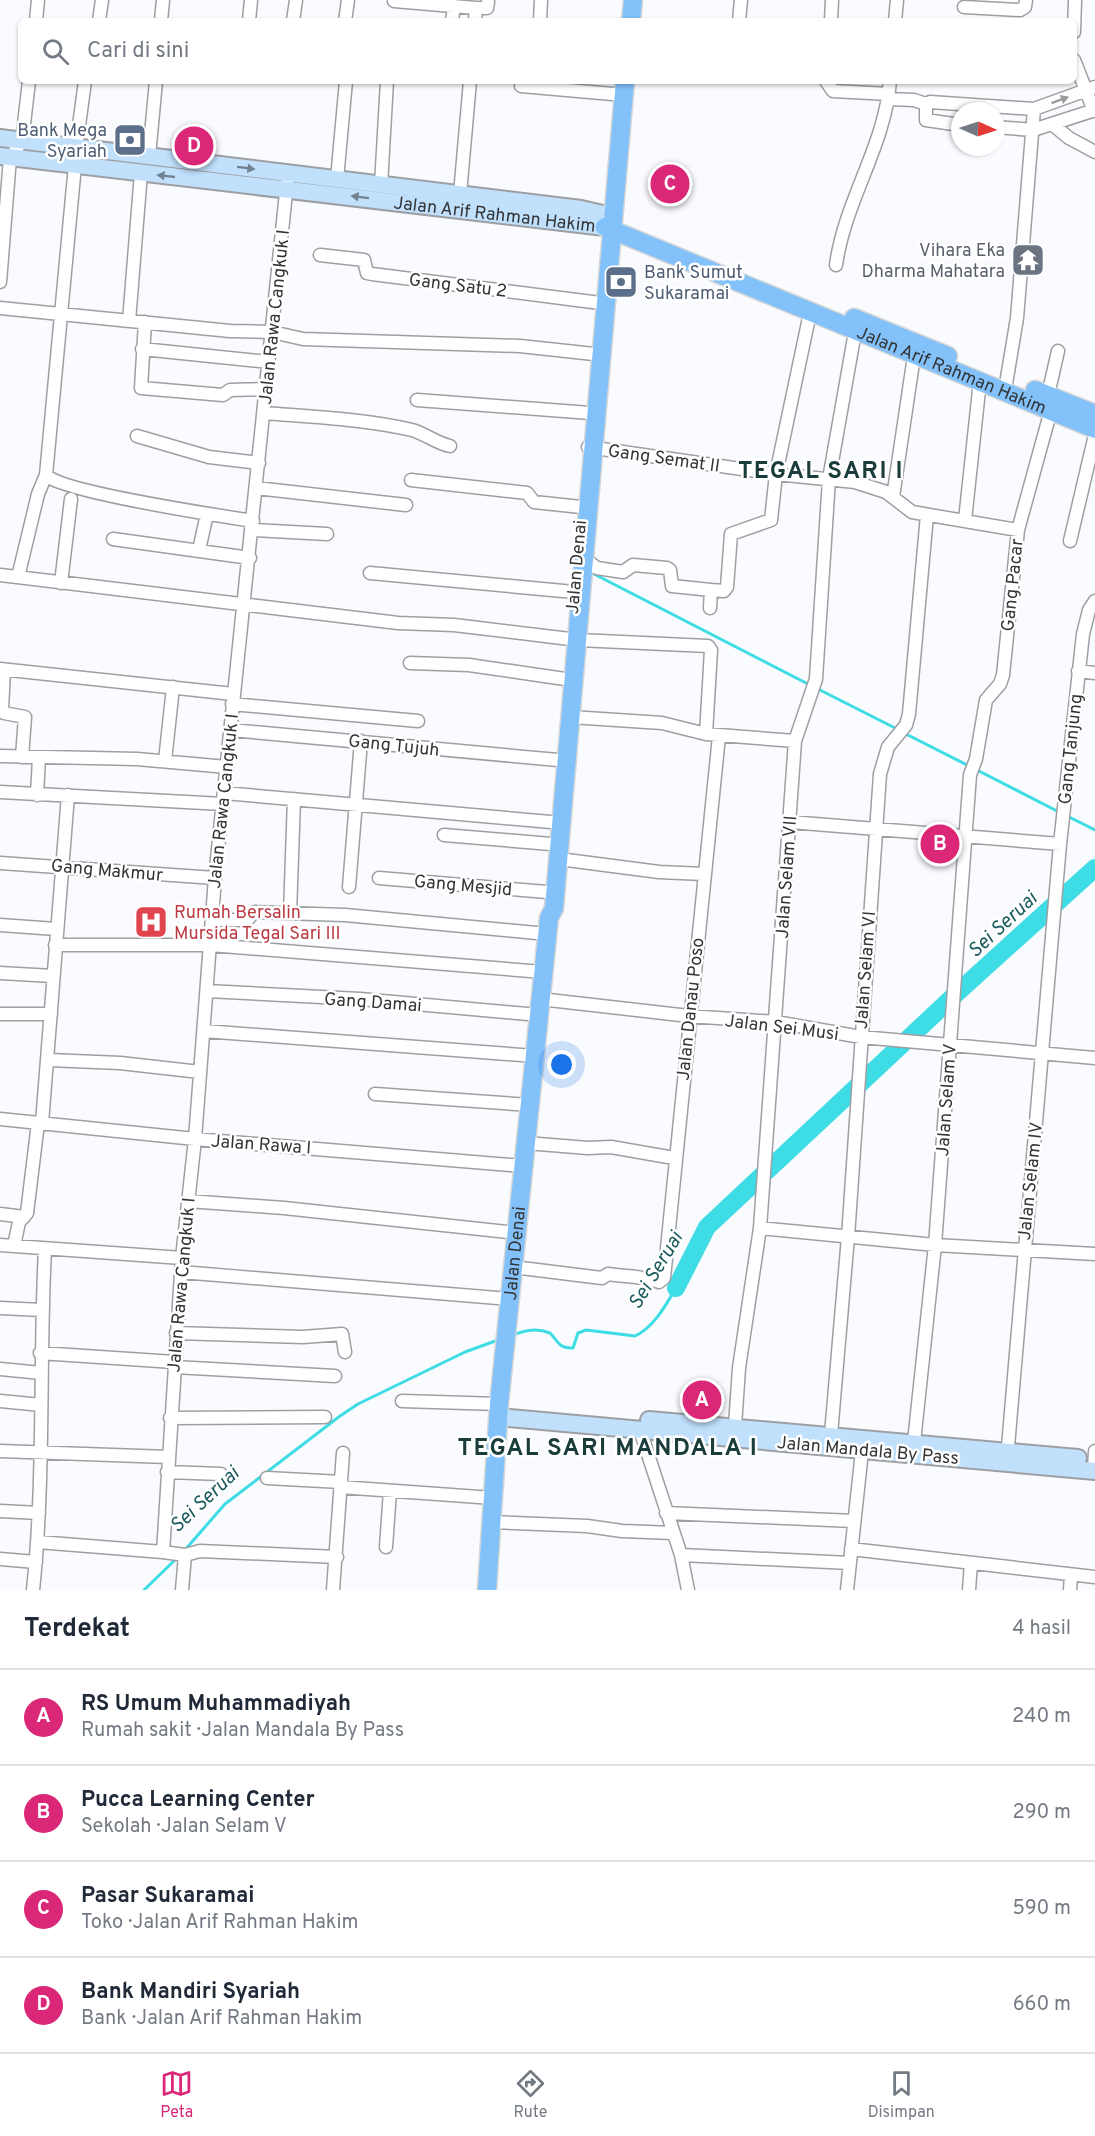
<!DOCTYPE html>
<html lang="id">
<head>
<meta charset="utf-8">
<style>
	:root { --surface:#fff; --page:#f6f6f7; --text:#1f2937; --muted:#747a83; --line:#e0e1e3; --accent:#db2777 }
	body { margin:0; font-family:Overpass,sans-serif; background:var(--page); color:var(--text) }
	.compass { position:absolute; left:951px; top:102px; width:54px; height:54px; border-radius:50%; background:var(--surface); box-shadow:0 2px 4px #0004; rotate:93deg }
	.you { position:absolute; left:562px; top:1065px; width:21px; height:21px; margin:-15px; border:4px solid #fff; border-radius:50%; background:#1a73e8; box-shadow:0 0 0 9px #1a73e833 }
	.badge { display:grid; place-items:center; width:39px; height:39px; border-radius:50%; background:var(--accent); color:#fff; font-size:20px; font-weight:700 }
	.pin { position:absolute; translate:-50% -50%; border:3px solid #fff; box-shadow:0 2px 6px #0006 }
	.list { margin:0; padding:0; list-style:none }
	h2 { display:flex; justify-content:space-between; align-items:center; height:78px; margin:0; padding:0 24px; font-size:26px }
	h2 small { font-size:20px; font-weight:400; color:var(--muted) }
	.list li { display:grid; grid-template-columns:39px 1fr auto; gap:18px; align-items:center; box-sizing:border-box; height:96px; padding:0 24px; border-top:2px solid var(--line) }
	.list b { display:block; font-size:22px; white-space:nowrap }
	.list p { margin:0; font-size:20px; white-space:nowrap; color:var(--muted) }
	.list em { font-size:20px; font-style:normal; color:var(--muted) }
	.icon { flex:none; width:33px; height:33px; fill:none; stroke:currentColor; stroke-width:2; stroke-linecap:round; stroke-linejoin:round }
	.map { position:relative; flex:none; width:1095px; height:1590px; overflow:hidden }
	.search { position:absolute; background:var(--surface); box-shadow:0 2px 4px #0004; left:18px; right:18px; top:18px; height:66px; display:flex; align-items:center; gap:15px; box-sizing:border-box; padding:0 21px; border-radius:9px; color:var(--muted); font-size:22px }
	.sheet { height:462px; background:var(--surface) }
	nav { display:flex; justify-content:space-around; align-items:center; box-sizing:border-box; height:84px; border-top:2px solid var(--line); background:var(--surface); font-size:16px; color:var(--muted) }
	nav a { display:grid; justify-items:center; gap:3px }
	nav .on { color:var(--accent) }
	.map>svg:first-child { display:block }
	.lines { fill:none; stroke-linecap:round; stroke-linejoin:round }
	.stream { stroke:#3edce5; stroke-width:3 }
	.river { stroke:#3edce5; stroke-width:18 }
	.street-casing { stroke:#9d9fa3; stroke-width:15 }
	.secondary-casing { stroke:#9d9fa3; stroke-width:20 }
	.primary-casing { stroke:#d6d7d7; stroke-width:21 }
	.street { stroke:#fff; stroke-width:12 }
	.secondary { stroke:#c0e0fc; stroke-width:16 }
	.primary { stroke:#82c1fa; stroke-width:18 }
	.oneway { fill:#9a9a9b }
	.oneway2 { fill:#738290 }
	.labels { text-anchor:middle; stroke-width:5; stroke-linejoin:round; paint-order:stroke }
	.service-label { font-size:18px; fill:#4e5e75; stroke:#fff; text-anchor:end }
	.street-label { font-size:18px; fill:#343537; stroke:#fff }
	.worship-label { font-size:18px; fill:#5b616d; stroke:#fff; text-anchor:end }
	.health-label { font-size:18px; fill:#be3a42; stroke:#fff; text-anchor:start }
	.water-label { font-size:20px; font-style:italic; fill:#1c5b5e; stroke:#fff }
	.district-label { font-size:24px; font-weight:bold; letter-spacing:1.5px; fill:#1a3c3b; stroke:#fff }
</style>
</head>
<body>
<div class="map">
<svg width="1095" height="1590" viewBox="0 0 1095 1590">
	<rect width="100%" height="100%" fill="#f9fbfe"/>
	<g class="lines">
		<path class="stream" d="M594,574L810,685
			M816,688L899,730
			M904,733L971,767
			M977,770L1059,812
			M1067,816L1095,830
			M513,1335C526,1330 537,1328 550,1333C558,1341 559,1349 573,1348L578,1333L586,1330L635,1336C653,1328 666,1305 676,1288
			M184,1551L225,1504L340,1416L358,1404L465,1352L498,1340
			M144,1590L177,1558"/>
		<path class="river" d="M676,1288L707,1227L958,992L1095,868"/>
		<g class="street-casing">
			<path id="street" d="M394,1L476,8L475,21
				M964,7L1020,10L1025,7L1026,0
				M476,8H487L488,2
				M36,21L38,0
				M99,21L102,0
				M161,21L163,0
				M249,21L251,0
				M293,21L296,0
				M345,21L348,0
				M452,21L454,6
				M540,21L541,0
				M739,21L741,0
				M831,21L832,0
				M895,21L897,0
				M1074,32L1075,0
				M1074,60L1094,111
				M826,81L833,91L889,94
				M521,86L624,95
				M888,99L914,100L926,104
				M1052,124L1069,138L1095,152
				M960,125L926,120V104L930,102L1034,109L1095,87
				M996,127L1033,130L1095,110
				M76,148L85,81
				M149,156L156,81
				M337,179L346,81
				M381,185L387,81
				M460,194L470,81
				M320,255L364,260L367,273L372,274L608,304
				M836,265C845,200 885,146 890,81
				M0,282L10,158L22,141L29,81
				M0,308L230,331L272,332L303,339L520,346L603,355
				M129,321L141,173
				M145,322L141,388L223,395L230,390L266,389
				M142,349L269,362
				M1005,390L1017,318L1034,109
				M1048,395L1058,351
				M417,400L590,413
				M264,413C314,417 364,419 412,430C426,434 436,443 450,446
				M137,436L209,457L259,463
				M588,447L776,474L855,482L886,492L912,512L1018,530
				M46,475C62,492 221,516 253,521
				M411,480L527,493L534,502L581,507
				M256,488L406,505
				M893,497L914,356
				M965,520L980,381
				M252,530L327,534
				M113,539L250,558
				M1070,541L1095,435
				M199,550L207,514
				M585,559L597,568L623,572L633,565L667,568L670,570L672,586L711,590
				M370,573L574,592
				M0,575L398,623L454,625L578,640L708,646L711,650L706,734
				M18,577L38,494L46,475L75,165
				M61,583L71,499
				M710,608L711,590L724,591L727,587L731,534L771,520L776,474L810,313
				M410,663L469,665L565,679
				M0,669L233,694
				M4,670L2,709L4,713L25,717L22,757
				M1078,671L1095,673
				M232,704L418,721
				M571,717L662,723L706,734L795,741
				M231,730L558,760
				M0,756L137,759L227,767
				M165,761L173,687
				M0,792L223,804
				M224,793L562,823
				M37,795L39,758
				M790,822L1060,844
				M444,835L551,844
				M559,859L659,872L704,874
				M0,863L215,878
				M379,878L547,892
				M349,887L361,741
				M290,913L294,799
				M212,920H247L254,912L345,915L547,934
				M0,925L56,929
				M55,945H210L543,972
				M0,973L53,976
				M207,991L360,999L539,1015
				M540,999L689,1016L776,1022L861,1037L1095,1058
				M0,1014H51
				M204,1031L535,1056
				M49,1060L120,1063L200,1072
				M375,1094L530,1105
				M0,1119L195,1139L523,1166
				M42,1123L68,795
				M526,1143L588,1148L611,1147L674,1158
				M188,1201L284,1208L517,1233
				M0,1214L24,1217
				M760,1228L935,1245L1095,1254
				M0,1245L182,1258
				M14,1246L19,1222L27,1213L38,1123
				M513,1267L602,1278L608,1274C625,1277 641,1275 659,1282L664,1278L719,736
				M181,1272L510,1299
				M0,1308L42,1310
				M176,1333L303,1337L342,1334L345,1352
				M40,1353L174,1362
				M174,1367L335,1376
				M0,1369L41,1373
				M0,1401L41,1405
				M402,1401L499,1404
				M170,1418L325,1417
				M735,1426L739,1368L760,1228L795,741L816,679L829,479L855,332
				M640,1430L681,1555L688,1590
				M831,1434L848,1237L880,774L888,747L906,725L909,714L927,515
				M914,1442L935,1245L970,775L976,759L986,700L1000,684L1003,675L1018,530L1051,410
				M0,1451L168,1457
				M1007,1458L1060,844L1083,634L1089,610L1095,601
				M1094,1471L1095,1451
				M167,1472L221,1474
				M267,1478L341,1482
				M340,1487L493,1498
				M0,1511L39,1513
				M666,1513L854,1521
				M491,1522L587,1526L622,1531L673,1533
				M38,1542L163,1552
				M386,1547L390,1491
				M851,1549L1095,1577
				M185,1555L200,1551L337,1557
				M681,1555L850,1563
				M0,1559L36,1562
				M33,1590C45,1477 39,1362 45,1249
				M182,1590L185,1555L163,1552L182,1258L195,1139L215,878L287,183
				M333,1590L343,1453
				M847,1590L863,1442
				M969,1590L971,1563
				M1070,1590L1071,1575"/>
		</g>
		<g class="secondary-casing">
			<g id="secondary">
				<path d="M0,138L581,209L607,215"/>
				<path id="s1" d="M0,156L605,227"/>
				<path d="M498,1417L1095,1471"/>
				<path d="M649,1420L1078,1458"/>
			</g>
		</g>
		<g class="primary-casing">
			<g id="primary">
				<path d="M631,21L633,0"/>
				<path id="s2" d="M605,227L1095,429"/>
				<path d="M854,318L948,356"/>
				<path d="M1035,390L1095,414"/>
				<path id="s3" d="M487,1590L499,1404L549,918L554,908L625,81"/>
			</g>
		</g>
		<use href="#street" class="street"/>
		<use href="#secondary" class="secondary"/>
		<use href="#primary" class="primary"/>
	</g>
	<defs><path id="oneway-solid" d="M-6-.8H1V-3.2L6.5 0L1 3.2V.8H-6Z" transform="scale(1.5)"/></defs>
	<use class="oneway" href="#oneway-solid" transform="translate(1060 100) rotate(-20)"/>
	<g class="oneway2">
		<use href="#oneway-solid" transform="translate(246 168) rotate(7)"/>
		<use href="#oneway-solid" transform="translate(166 176) rotate(-174)"/>
		<use href="#oneway-solid" transform="translate(360 197) rotate(-173)"/>
	</g>
	<defs>
		<g id="bank-square" transform="scale(1.725)"><rect x="-9" y="-9" width="18" height="18" rx="4" fill="#5c6f8a" stroke="#fff"/><path d="M-6-4H6V4H-6ZM0-2.3a2.3 2.3 0 1 0 0 4.6a2.3 2.3 0 1 0 0-4.6Z" fill="#fff"/></g>
		<g id="temple-square" transform="scale(1.725)"><rect x="-9" y="-9" width="18" height="18" rx="4" fill="#6b7280" stroke="#fff"/><path d="M0-6L5-2H3V0L6.5 2.5H4V6H1.5V3h-3V6H-4V2.5H-6.5L-3 0V-2H-5Z" fill="#fff"/></g>
		<g id="hospital-square" transform="scale(1.725)"><rect x="-9" y="-9" width="18" height="18" rx="4" fill="#e0444e" stroke="#fff"/><path d="M-5-5h3v3.5h4V-5h3V5h-3V1.5h-4V5h-3Z" fill="#fff"/></g>
	</defs>
	<g fill-rule="evenodd">
		<use href="#bank-square" x="130" y="140"/>
		<use href="#temple-square" x="1028" y="260"/>
		<use href="#bank-square" x="621" y="282"/>
		<use href="#hospital-square" x="151" y="922"/>
	</g>
	<g class="labels">
		<g class="service-label">
			<text x="107" y="136">Bank Mega<tspan x="107" dy="21">Syariah</tspan></text>
			<text x="644" y="278" text-anchor="start">Bank Sumut<tspan x="644" dy="21">Sukaramai</tspan></text>
		</g>
		<g class="street-label">
			<text dy="6" stroke="none"><textPath href="#s1" startOffset="498">Jalan Arif Rahman Hakim</textPath></text>
			<text transform="translate(458 285) rotate(7)" y="6">Gang Satu 2</text>
			<text transform="translate(274 317) rotate(-84)" y="6">Jalan Rawa Cangkuk I</text>
			<text dy="6" stroke="none"><textPath href="#s2" startOffset="375">Jalan Arif Rahman Hakim</textPath></text>
			<text transform="translate(664 458) rotate(8)" y="6">Gang Semat II</text>
			<text transform="translate(576 567) rotate(-85)" y="6">Jalan Denai</text>
			<text transform="translate(1012 585) rotate(-84)" y="6">Gang Pacar</text>
			<text transform="translate(394 745) rotate(6)" y="6">Gang Tujuh</text>
			<text transform="translate(1070 749) rotate(-84)" y="6">Gang Tanjung</text>
			<text transform="translate(223 801) rotate(-84)" y="6">Jalan Rawa Cangkuk I</text>
			<text transform="translate(107 870) rotate(5)" y="6">Gang Makmur</text>
			<text transform="translate(786 877) rotate(-86)" y="6">Jalan Selam VII</text>
			<text transform="translate(463 885) rotate(5)" y="6">Gang Mesjid</text>
			<text transform="translate(865 970) rotate(-86)" y="6">Jalan Selam VI</text>
			<text transform="translate(373 1002) rotate(4)" y="6">Gang Damai</text>
			<text transform="translate(690 1009) rotate(-84)" y="6">Jalan Danau Poso</text>
			<text transform="translate(782 1027) rotate(7)" y="6">Jalan Sei Musi</text>
			<text transform="translate(946 1100) rotate(-86)" y="6">Jalan Selam V</text>
			<text transform="translate(261 1144) rotate(4)" y="6">Jalan Rawa I</text>
			<text transform="translate(1030 1181) rotate(-84)" y="6">Jalan Selam IV</text>
			<text dy="6" stroke="none"><textPath href="#s3" startOffset="338">Jalan Denai</textPath></text>
			<text transform="translate(181 1285) rotate(-85)" y="6">Jalan Rawa Cangkuk I</text>
			<text transform="translate(868 1450) rotate(5)" y="6">Jalan Mandala By Pass</text>
		</g>
		<g class="worship-label">
			<text x="1005" y="256">Vihara Eka<tspan x="1005" dy="21">Dharma Mahatara</tspan></text>
		</g>
		<g class="health-label">
			<text x="174" y="918">Rumah Bersalin<tspan x="174" dy="21">Mursida Tegal Sari III</tspan></text>
		</g>
		<g class="water-label">
			<text transform="translate(1002 924) rotate(-43)" y="7">Sei Seruai</text>
			<text transform="translate(655 1270) rotate(-59)" y="7">Sei Seruai</text>
			<text transform="translate(204 1499) rotate(-43)" y="7">Sei Seruai</text>
		</g>
		<g class="district-label">
			<text x="821" y="478">TEGAL SARI I</text>
			<text x="608" y="1455">TEGAL SARI MANDALA I</text>
		</g>
	</g>
</svg>
<svg class="compass" viewBox="-18 -18 36 36"><path d="M0-13l5 13h-10z" fill="#e53935"/><path d="M0 13l5-13h-10z" fill="#747a83"/></svg>
<div class="you"></div>
<div class="pin badge" style="left:702px;top:1400px">A</div>
<div class="pin badge" style="left:940px;top:844px">B</div>
<div class="pin badge" style="left:670px;top:184px">C</div>
<div class="pin badge" style="left:194px;top:146px">D</div>
<div class="search"><svg class="icon" aria-label="search" viewBox="0 0 24 24"><circle cx="10" cy="10" r="6"/><path d="M15 15l6 6"/></svg>Cari di sini</div>
</div>
<section class="sheet">
<h2>Terdekat<small>4 hasil</small></h2>
<ul class="list">
<li><span class="badge">A</span><div><b>RS Umum Muhammadiyah</b><p>Rumah sakit · Jalan Mandala By Pass</p></div><em>240 m</em></li>
<li><span class="badge">B</span><div><b>Pucca Learning Center</b><p>Sekolah · Jalan Selam V</p></div><em>290 m</em></li>
<li><span class="badge">C</span><div><b>Pasar Sukaramai</b><p>Toko · Jalan Arif Rahman Hakim</p></div><em>590 m</em></li>
<li><span class="badge">D</span><div><b>Bank Mandiri Syariah</b><p>Bank · Jalan Arif Rahman Hakim</p></div><em>660 m</em></li>
</ul>
</section>
<nav>
<a class="on"><svg class="icon" aria-label="map" viewBox="0 0 24 24"><path d="M3 6l6-2 6 2 6-2v14l-6 2-6-2-6 2zM9 4v14M15 6v14"/></svg>Peta</a>
<a><svg class="icon" aria-label="directions" viewBox="0 0 24 24"><path d="M12 3l9 9-9 9-9-9zM9 14v-3h6M13 9l2 2-2 2"/></svg>Rute</a>
<a><svg class="icon" aria-label="saved" viewBox="0 0 24 24"><path d="M7 4h10v16l-5-4-5 4z"/></svg>Disimpan</a>
</nav>
</body>
</html>
